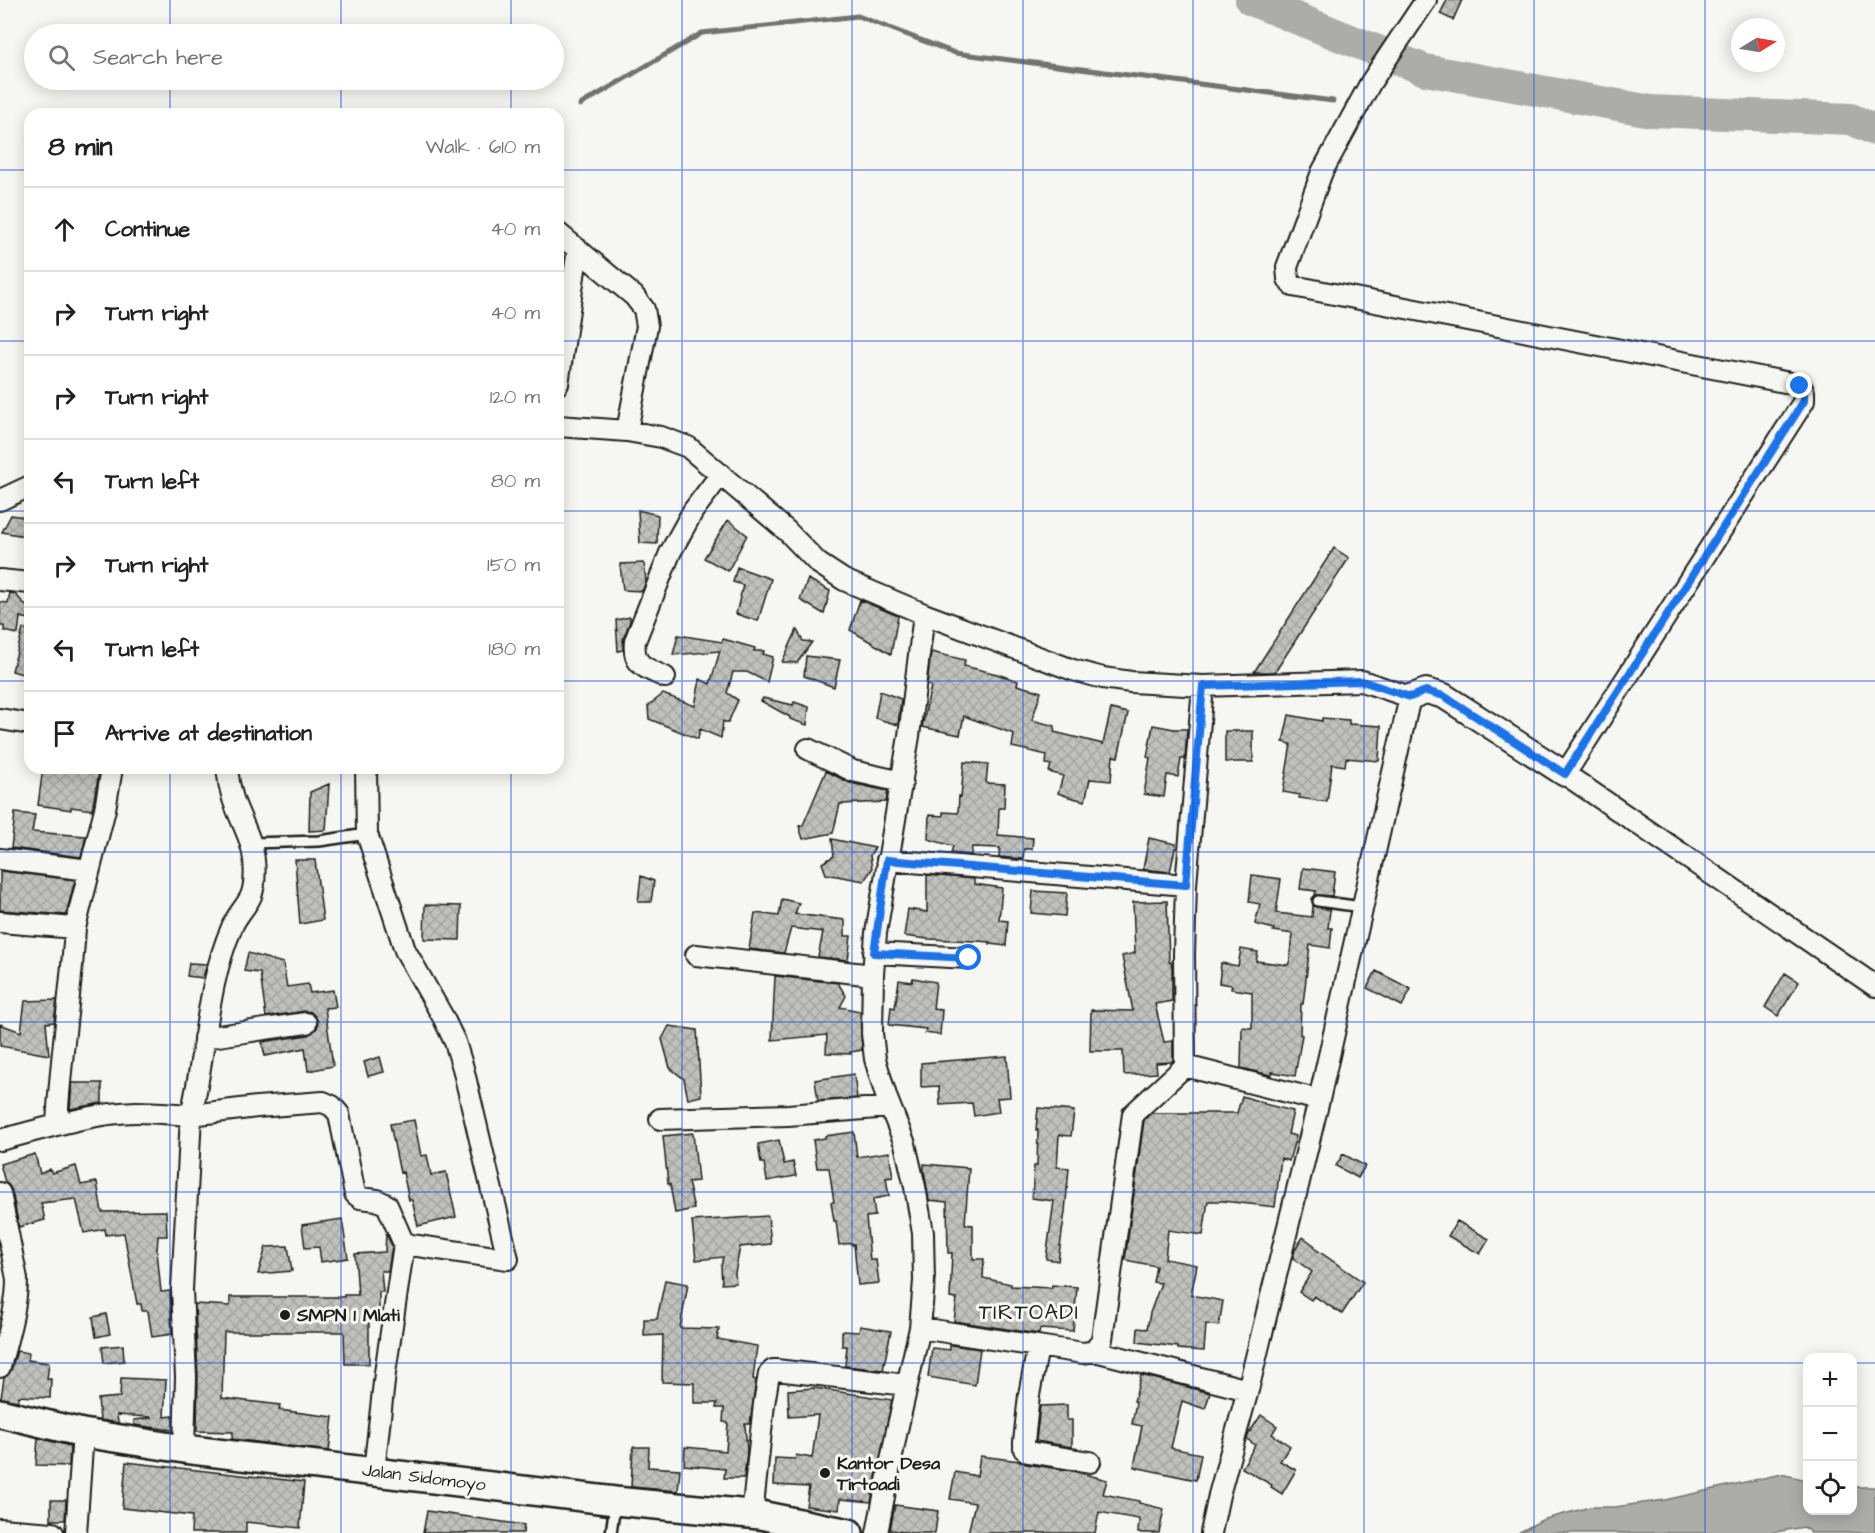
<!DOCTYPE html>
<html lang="en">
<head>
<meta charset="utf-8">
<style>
	:root { --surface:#fff; --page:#f2f2f2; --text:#202124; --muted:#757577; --line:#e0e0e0 }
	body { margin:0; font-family:"Architects Daughter",sans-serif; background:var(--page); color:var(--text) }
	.controls { position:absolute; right:18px; bottom:18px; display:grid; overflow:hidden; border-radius:12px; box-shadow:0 3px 15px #0003 }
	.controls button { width:54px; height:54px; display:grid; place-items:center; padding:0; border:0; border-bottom:2px solid var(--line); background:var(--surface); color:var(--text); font:30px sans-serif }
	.compass { position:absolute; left:1731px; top:18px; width:54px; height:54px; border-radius:50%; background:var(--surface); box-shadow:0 3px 15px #0003; rotate:79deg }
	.stop { position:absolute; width:18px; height:18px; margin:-14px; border:4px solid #1a73e8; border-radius:50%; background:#fff }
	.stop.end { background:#1a73e8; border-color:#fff; box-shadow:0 2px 6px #0008 }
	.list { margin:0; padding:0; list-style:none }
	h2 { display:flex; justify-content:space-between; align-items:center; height:78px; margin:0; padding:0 24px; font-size:26px }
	h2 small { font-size:20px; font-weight:400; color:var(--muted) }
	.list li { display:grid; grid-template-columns:39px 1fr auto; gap:18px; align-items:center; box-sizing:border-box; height:84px; padding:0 24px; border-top:2px solid var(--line) }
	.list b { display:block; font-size:22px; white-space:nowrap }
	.list em { font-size:20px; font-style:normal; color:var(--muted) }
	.icon { flex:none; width:33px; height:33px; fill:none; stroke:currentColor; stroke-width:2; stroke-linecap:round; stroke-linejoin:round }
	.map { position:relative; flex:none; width:1875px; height:1533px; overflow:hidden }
	.search { position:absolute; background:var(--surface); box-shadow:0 3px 15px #0003; left:24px; top:24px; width:540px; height:66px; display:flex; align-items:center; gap:15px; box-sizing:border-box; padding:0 21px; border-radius:33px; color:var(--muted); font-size:22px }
	.panel { position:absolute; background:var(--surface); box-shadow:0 3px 15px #0003; left:24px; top:108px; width:540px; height:666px; border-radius:18px }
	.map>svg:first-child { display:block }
	.water { fill:#acaca9; stroke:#727271; stroke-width:1.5 }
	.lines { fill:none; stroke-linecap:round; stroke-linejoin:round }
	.stream { stroke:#727271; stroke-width:5 }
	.river { stroke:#acaca9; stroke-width:32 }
	.building { fill:url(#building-cross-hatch); stroke:#1c1c1c; stroke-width:1.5 }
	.service-casing { stroke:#1c1c1c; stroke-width:14 }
	.minor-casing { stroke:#1c1c1c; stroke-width:24 }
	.tertiary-casing { stroke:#1c1c1c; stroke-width:28 }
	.secondary-casing { stroke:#1c1c1c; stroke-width:32 }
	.service { stroke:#f6f6f2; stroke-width:9 }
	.minor { stroke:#f6f6f2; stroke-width:20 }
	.tertiary { stroke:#f6f6f2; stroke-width:24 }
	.secondary { stroke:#f6f6f2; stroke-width:27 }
	.route { stroke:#1a73e8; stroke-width:8 }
	.grid { fill:none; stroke:#1d4ed8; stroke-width:1.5; stroke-opacity:0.55 }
	.poi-dot { fill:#1c1c1c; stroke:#f6f6f2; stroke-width:2 }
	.labels { text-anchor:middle; stroke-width:6; stroke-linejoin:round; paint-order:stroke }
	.poi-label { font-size:18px; font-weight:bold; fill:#1c1c1c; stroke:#f6f6f2; text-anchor:start }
	.street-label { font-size:18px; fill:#1c1c1c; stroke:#f6f6f2 }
	.quarter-label { font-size:21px; letter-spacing:1.5px; fill:#1c1c1c; stroke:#f6f6f2 }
</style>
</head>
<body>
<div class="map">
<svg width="1875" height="1533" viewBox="0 0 1875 1533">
	<defs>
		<pattern id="building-cross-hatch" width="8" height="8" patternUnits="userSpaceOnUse" patternTransform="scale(1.5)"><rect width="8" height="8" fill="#c0c0bd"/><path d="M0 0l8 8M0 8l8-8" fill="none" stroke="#a4a4a2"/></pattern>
	</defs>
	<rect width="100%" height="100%" fill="#f6f6f2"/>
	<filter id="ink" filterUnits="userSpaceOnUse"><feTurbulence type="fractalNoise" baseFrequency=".0167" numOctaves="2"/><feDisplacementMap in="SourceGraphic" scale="12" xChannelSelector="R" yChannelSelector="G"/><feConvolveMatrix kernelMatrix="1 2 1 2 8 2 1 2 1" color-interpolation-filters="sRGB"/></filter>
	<g filter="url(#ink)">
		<path class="water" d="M1781,1474L1807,1480L1808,1510H1852L1853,1487H1875V1533H1811L1804,1527L1770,1533H1518L1542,1520L1590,1507H1615L1665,1500Z"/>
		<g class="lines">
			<path class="stream" d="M580,105L702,33L858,16L955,53L1333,101"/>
			<path class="river" d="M1251,0L1425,70L1651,111L1851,119L1875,130"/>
		</g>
		<path class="building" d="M1447,0H1462L1453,20L1440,14Z
			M638,510L658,515L657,544L640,543Z
			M11,515L30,518V537L2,532Z
			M728,520L747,535L728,571L704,558Z
			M1334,548L1349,558L1275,672H1254Z
			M644,563L646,582L642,591L623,590L620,564Z
			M737,567L771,579L758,621L736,614L743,585L733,582Z
			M808,579L830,591L824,614L800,600Z
			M10,593L15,594L30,610V619L20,617L18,634L4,631V626H0V602L8,603Z
			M860,600L898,616L891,654L850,630Z
			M630,617V621L623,640V650L618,651L616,620Z
			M23,629L30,630L26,675L12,671Z
			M797,630L803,641L812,642L797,663L782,662Z
			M678,635L722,642L723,639L755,648L754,651H764L763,654L773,657L767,682L747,672H733L727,693L738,700L728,723L723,721L721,738L700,729L698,739L649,719L648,706L663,694L695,706L700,679L710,684L720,651L673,655Z
			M931,652L965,660L964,666L997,674L1018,681L1017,685L1041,692L1032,720L1055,726L1054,732L1103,744L1111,709L1128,713L1118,757L1113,756L1111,781L1090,779L1085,801L1069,797L1058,793L1063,776L1049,772L1051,765L1046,764L1047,755L1012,747L1014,734L964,716L960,735L922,727L931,686L927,685Z
			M806,656L840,660L834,687L804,676Z
			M880,691L901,699L898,725L875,718Z
			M763,698L793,705L794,702L809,707L807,725L790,719V717L761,701Z
			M1289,715L1322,721V718L1349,720V724L1381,726L1379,761L1346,758L1345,766L1332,764L1327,802L1299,798L1300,795L1283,792L1291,744L1283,742Z
			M1153,725L1174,729H1187L1185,759H1181L1178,777L1167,775L1164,797L1144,794L1150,758L1147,757Z
			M1225,731H1253V762H1225Z
			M964,762L988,764L986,783L1005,784L1004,808H999L998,835L1033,838L1032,849H1024L1023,859L999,857L1000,848L972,847L971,855L951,853L953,846L928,839L929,815L943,816V812L958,813L959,796L961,797Z
			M43,768H100L92,810L71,807V810L38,805Z
			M826,771L850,783L888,791L886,802L840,804L833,833L803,839L799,826L803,825Z
			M329,784L326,830L309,831L310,792Z
			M15,813L35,815L32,832L86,836L81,857L11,848Z
			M1149,838L1176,844L1170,872L1143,869Z
			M832,839L875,848L870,855L872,869L864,881L826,874L822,863L834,856Z
			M295,860H315L323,920L300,924Z
			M1303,868L1335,872L1332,896L1315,895L1316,891L1300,889Z
			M0,871L75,880L66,915L0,910Z
			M927,875L974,879V884L1002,888L999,920L1008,921L1006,946L990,944V942L977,941L928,939L904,936L908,909L927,912Z
			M1252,875L1281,879L1276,913L1312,917L1313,906L1330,910L1328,928H1332L1330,948L1310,945L1303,1004H1301L1300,1034L1302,1035L1295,1076L1272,1072V1075H1270L1241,1068L1242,1027L1252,1028V992L1231,989L1232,985L1219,983L1221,963L1238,966L1241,949L1258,952L1256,961L1288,965L1290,960L1293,934L1273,931L1274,929L1255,924L1260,904L1249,902Z
			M641,876L654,881L651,902H638Z
			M1033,891L1067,893L1065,916L1031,913Z
			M782,899L799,903L795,914L845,920V936H851L848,960L818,957L823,932L791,928L784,953L749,949L755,913L779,916Z
			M1167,901L1169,962H1171L1172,968V1001L1155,1004L1164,1042L1173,1041V1061L1171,1062L1156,1063L1157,1073L1124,1075L1123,1051H1090L1091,1010L1133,1011L1122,956L1135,953L1133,902Z
			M425,905L461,906L460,940L424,939Z
			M248,953L283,963L287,987L308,984L310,993L333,990L336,1007L325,1008L333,1066L308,1071L305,1048L265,1056L262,1042L308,1035L317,1028L318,1021L311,1012L305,1011L266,1017L260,973L244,971Z
			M189,963L207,964L203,978L187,976Z
			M1376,971L1411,989L1402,1006L1367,988Z
			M1785,973L1799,982L1778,1016L1765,1007Z
			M775,976L838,983L846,996L840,1007L860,1011L862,1050L850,1052L851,1054L826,1053L827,1035L772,1040Z
			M913,978L936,982L933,1009L942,1010L940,1035L925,1033L926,1029L889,1025L891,1007L895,1008L899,980L912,982Z
			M57,1000L54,1022L46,1023L49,1055L0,1046V1024L21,1032L25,1001Z
			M669,1026L697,1030L701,1096L688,1099L684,1079L670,1068L662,1039Z
			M1007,1056L1010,1097L997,1098L999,1112L974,1116L972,1103L940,1105L939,1086L921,1087V1063Z
			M380,1057L384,1072L368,1076L364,1062Z
			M854,1074L857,1098L818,1101L815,1080Z
			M72,1083H102V1103L70,1109Z
			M1242,1096L1264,1103V1104L1293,1111L1288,1134L1296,1136L1289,1161L1281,1158L1275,1207L1223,1201H1208L1203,1235L1168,1230L1165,1259L1197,1265L1191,1295L1223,1301L1219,1326L1206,1324L1204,1351L1178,1349V1347L1137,1342L1138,1328L1147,1329L1150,1313L1161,1283L1153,1282L1156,1266L1125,1260L1144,1120L1151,1113H1237Z
			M1038,1108L1074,1111L1071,1136L1059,1135L1057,1167L1069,1168L1065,1212L1058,1261L1046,1259L1054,1201L1032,1198L1034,1166H1037L1038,1130H1036Z
			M414,1120L421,1156L427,1155L431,1175L446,1172L456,1217L418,1226L412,1200H409L403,1172L400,1173L390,1124Z
			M854,1132L857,1157L889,1152L893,1177L886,1178L889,1196L873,1199L875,1216L866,1217L870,1260H876L879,1283L858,1285L854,1244L852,1245V1243L839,1245L836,1221H834L831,1202H834L829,1168H817L813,1140L825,1138V1136Z
			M693,1133L698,1181L688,1182L694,1209L675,1213L670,1184H668L663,1136Z
			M779,1140L784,1164L793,1162L796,1176L767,1181L764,1163H761L758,1144Z
			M35,1154L40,1174L50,1169L52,1173L76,1166L81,1185L97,1182L102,1212L166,1211L167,1236H158L157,1251L161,1292L170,1291L172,1334L152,1337L148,1311H142L141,1304H137L124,1233L106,1235L105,1229L84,1233L76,1199L41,1203L45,1220L19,1227L12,1191L9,1186L5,1182L0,1164Z
			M1343,1154L1365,1166L1358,1178L1336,1166Z
			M924,1164L969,1168L965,1224L973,1225V1259H984L983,1278L1011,1284V1286L1052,1288V1285L1077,1287L1073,1331L1040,1329L1039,1334L954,1321L957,1299L950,1298L952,1253H948L947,1202L929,1200L924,1171Z
			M768,1216L771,1244L740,1247L735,1273L736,1283L722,1284L721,1267L723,1257L696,1260L692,1221Z
			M342,1219L348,1258L321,1262L319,1247L305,1248L302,1225Z
			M1457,1221L1489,1239L1480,1254L1448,1236Z
			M386,1233L392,1246L388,1271H381L383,1292H379V1315H369V1364H345L344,1332H224L222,1398L280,1405L279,1410L333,1417L329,1451L232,1439L233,1432L197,1431L198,1377L195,1304L230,1306V1297H344V1295H358L355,1254L385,1252Z
			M1303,1237L1315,1246L1314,1248L1363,1282L1342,1314L1314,1296L1311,1300L1299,1292L1312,1272L1293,1258L1295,1250Z
			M288,1246L292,1271L258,1274L266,1247Z
			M665,1280L688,1284L680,1328L719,1329L717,1339L757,1346L753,1379L756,1380L750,1424H745L747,1451L744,1478H724L725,1469L684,1465L685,1447L726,1451L728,1423L723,1422L724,1408H716L717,1403H694V1383L662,1382L663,1335L644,1336V1319H657Z
			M106,1314L110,1334L96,1337L93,1317Z
			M860,1326L891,1331L883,1370L845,1366L847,1346H842V1331L859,1332Z
			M123,1345L124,1361L104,1363L102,1347Z
			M950,1345L980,1349L975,1385L928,1377L932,1348L950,1350Z
			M17,1351L29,1353L28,1360L49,1363L47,1379H51L50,1398L19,1396L18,1401L1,1398L4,1378L11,1370Z
			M1141,1375L1210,1393L1205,1409L1182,1401L1171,1448L1201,1454L1196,1480L1134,1467L1142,1426L1132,1424L1136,1402L1134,1401Z
			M121,1378L166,1380L164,1417L173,1416V1430L134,1425V1420L151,1418V1417L117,1415L118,1423L100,1420L98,1399L120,1397Z
			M815,1388L892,1400L871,1502L840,1499L839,1510L806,1506L809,1487L774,1485L775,1458L795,1459L796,1455L812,1458L818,1415L789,1417L788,1390Z
			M1067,1405V1420H1072V1447L1036,1441L1040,1406Z
			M1261,1415L1277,1426L1272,1434L1290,1446L1280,1461L1296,1470L1282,1494L1271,1487L1272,1485L1242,1468L1255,1445L1247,1439L1249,1433Z
			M38,1438L70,1446L69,1466L36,1465Z
			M633,1447H649L648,1467L680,1469L678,1491L631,1487Z
			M980,1456L1020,1461L1026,1464L1073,1471L1107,1480L1103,1494L1139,1501V1503L1164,1509L1159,1533H1138L1139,1519L1099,1512L1095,1533H968L975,1503L950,1499L955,1472L977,1476Z
			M126,1462L304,1482L300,1528L246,1522V1533H191L192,1516L122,1508Z
			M51,1500H66L65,1520H51Z
			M895,1505L938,1511L935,1533H913L890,1530Z
			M427,1511L524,1525L523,1533H423Z"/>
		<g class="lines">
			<g class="service-casing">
				<path id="service" d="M252,843L319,841L367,834
					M1318,901L1362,907
					M611,1533L615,1504"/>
			</g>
			<g class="minor-casing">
				<path id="minor" d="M1426,0L1371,82L1322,172L1287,267L1288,279L1293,286L1800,385L1804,392V401L1565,774L1875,986
					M558,233L634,296L644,309L647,326L627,431
					M558,384L578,249
					M558,426L627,431L661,437L688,447L787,531L818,563L844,580L924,614L1073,670L1103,678L1131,682L1203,686L1362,681L1410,697L1319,1100L1248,1390L1219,1495L1211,1533
					M0,500L30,486
					M0,580L30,583
					M665,677C646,668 632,666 635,641L670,553L693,511L721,474
					M0,719L30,724
					M808,749L853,771L902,782
					M366,768L367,834L405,950L443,1017L455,1042L463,1068L508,1259L404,1244
					M0,859L89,870
					M887,860L1186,885
					M0,922L75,928C71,994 60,1059 57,1125
					M75,928L105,809L112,768
					M874,953L969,958
					M696,955L873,975
					M204,1038L306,1023
					M1185,1066L1319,1100
					M660,1119L788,1115L890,1107
					M0,1140C44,1129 90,1113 136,1112C155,1112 173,1114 191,1115C206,1053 206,986 232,927C236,916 246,907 251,896C255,886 255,871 254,860C252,838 240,820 233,799C230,789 228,779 227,768
					M0,1193L17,1279C17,1309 7,1338 0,1367
					M920,1328L1083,1353L1095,1351L1248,1390
					M1038,1347L1029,1395L1024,1442V1449L1028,1452L1090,1462
					M1095,1351L1102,1339L1133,1114L1185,1066L1184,954L1186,885L1203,686
					M184,1449L186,1377L182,1290L191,1115L257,1107L323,1102L332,1106L339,1114L355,1194L360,1198L377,1200L387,1205L404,1244L385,1373L374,1471
					M752,1515L764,1404L769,1374L773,1370H776L907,1385
					M0,1529L53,1533
					M76,1533L83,1433
					M877,1533L897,1430L920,1328L924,1281L923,1233L915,1187L905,1144L887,1099L875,1059L872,1033L873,975L876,933L909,736L924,614"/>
			</g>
			<g class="tertiary-casing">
				<path id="tertiary" d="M1410,697L1426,691L1444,696L1565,774"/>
			</g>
			<g class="secondary-casing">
				<path id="secondary" d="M0,1413L83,1433L184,1449L615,1501L760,1515L849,1533"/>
			</g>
			<use href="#service" class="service"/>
			<use href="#minor" class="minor"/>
			<use href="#tertiary" class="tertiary"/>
			<use href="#secondary" class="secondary"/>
		</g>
	</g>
	<g class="lines" filter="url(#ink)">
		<path class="route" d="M969,958L874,953L887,860L1186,885L1203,686L1362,681L1410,697L1426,691L1444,696L1565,774L1804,401V392L1800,386"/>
	</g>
	<path class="grid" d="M170,0V34M341,0V34M511,0V34M682,0V1533M852,0V1533M1023,0V1533M1193,0V1533M1364,0V1533M1534,0V1533M1705,0V1533M170,80V114M341,80V114M511,80V114M0,170H30M558,170H1875M0,341H30M558,341H1875M0,511H30M558,511H1875M0,681H30M558,681H1875M170,768V1533M341,768V1533M511,768V1533M0,852H1875M0,1022H1875M0,1192H1875M0,1363H1808M1852,1363H1875"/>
	<g class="poi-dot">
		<circle cx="285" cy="1315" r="6"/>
		<circle cx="825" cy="1473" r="6"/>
	</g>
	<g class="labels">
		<g class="poi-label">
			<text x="297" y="1321">SMPN 1 Mlati</text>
			<text x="837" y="1469">Kantor Desa<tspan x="837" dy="21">Tirtoadi</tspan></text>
		</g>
		<g class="street-label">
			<text transform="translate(424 1477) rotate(7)" y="6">Jalan Sidomoyo</text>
		</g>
		<g class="quarter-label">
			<text x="1029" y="1319">TIRTOADI</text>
		</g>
	</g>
</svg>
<div class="controls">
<button>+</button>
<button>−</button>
<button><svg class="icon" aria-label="locate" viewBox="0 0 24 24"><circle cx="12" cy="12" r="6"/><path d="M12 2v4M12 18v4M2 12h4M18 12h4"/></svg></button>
</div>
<svg class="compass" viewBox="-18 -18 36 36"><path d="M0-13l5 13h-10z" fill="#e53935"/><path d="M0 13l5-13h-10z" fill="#757577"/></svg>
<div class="stop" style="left:969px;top:958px"></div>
<div class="stop end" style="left:1800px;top:386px"></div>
<div class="search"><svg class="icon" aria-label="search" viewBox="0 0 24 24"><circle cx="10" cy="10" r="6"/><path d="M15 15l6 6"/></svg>Search here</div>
<section class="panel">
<h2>8 min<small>Walk · 610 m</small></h2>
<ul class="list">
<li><svg class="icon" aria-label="ahead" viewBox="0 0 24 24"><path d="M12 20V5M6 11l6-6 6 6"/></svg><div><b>Continue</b></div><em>40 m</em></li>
<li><svg class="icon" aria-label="right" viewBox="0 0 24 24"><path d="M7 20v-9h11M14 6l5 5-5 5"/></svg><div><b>Turn right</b></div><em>40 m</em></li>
<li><svg class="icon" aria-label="right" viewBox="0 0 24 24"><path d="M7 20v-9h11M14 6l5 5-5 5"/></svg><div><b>Turn right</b></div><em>120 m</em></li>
<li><svg class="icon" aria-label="left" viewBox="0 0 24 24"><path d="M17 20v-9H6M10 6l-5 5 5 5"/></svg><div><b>Turn left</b></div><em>80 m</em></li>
<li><svg class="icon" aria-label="right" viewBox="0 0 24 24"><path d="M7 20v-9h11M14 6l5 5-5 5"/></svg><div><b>Turn right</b></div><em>150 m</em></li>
<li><svg class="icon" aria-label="left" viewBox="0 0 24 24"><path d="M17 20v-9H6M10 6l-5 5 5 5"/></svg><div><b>Turn left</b></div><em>180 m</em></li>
<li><svg class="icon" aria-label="arrive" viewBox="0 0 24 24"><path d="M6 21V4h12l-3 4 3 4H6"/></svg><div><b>Arrive at destination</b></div></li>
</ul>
</section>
</div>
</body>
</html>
